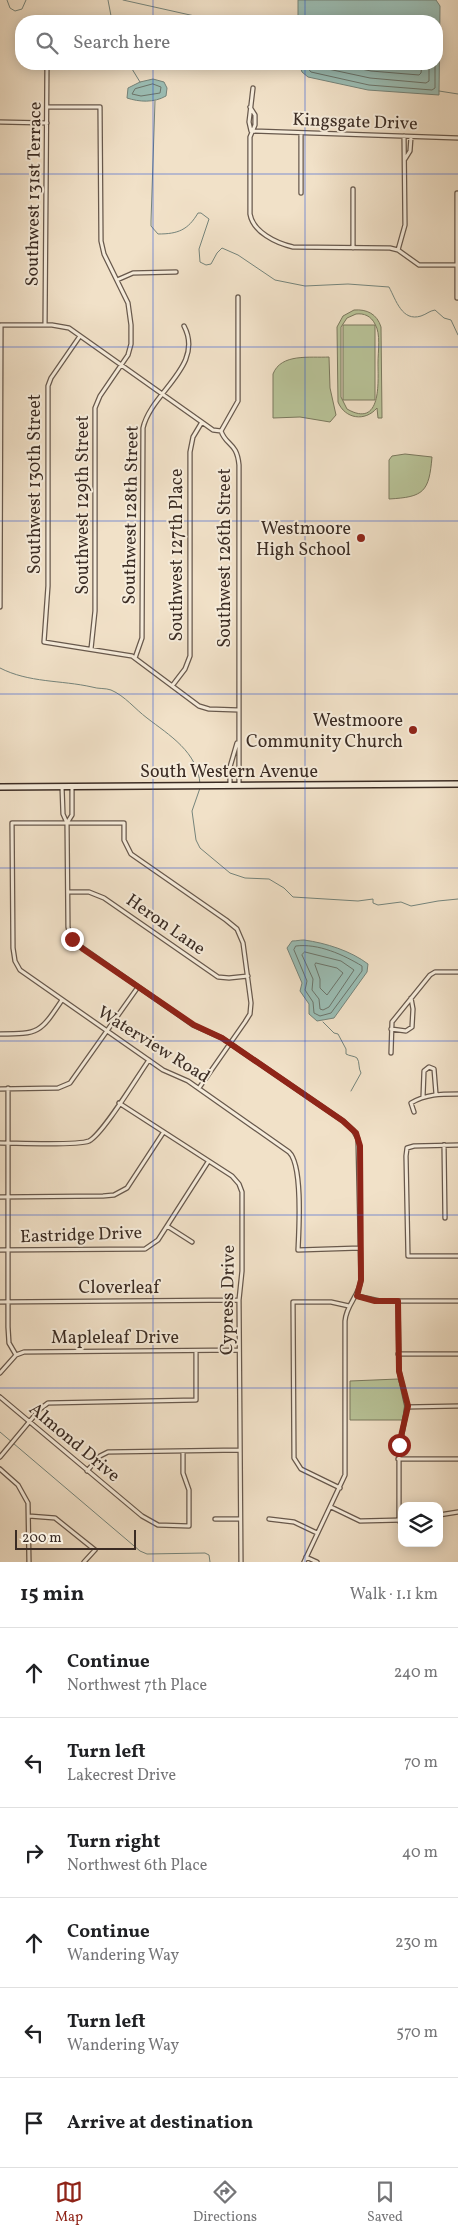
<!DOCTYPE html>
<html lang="en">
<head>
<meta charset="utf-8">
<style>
	:root { --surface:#fff; --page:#f2f2f2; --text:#202124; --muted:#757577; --line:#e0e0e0; --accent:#8f2418 }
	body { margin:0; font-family:Vollkorn,serif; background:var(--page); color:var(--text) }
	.controls { position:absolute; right:15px; bottom:15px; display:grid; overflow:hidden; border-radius:10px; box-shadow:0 2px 12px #0003 }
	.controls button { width:45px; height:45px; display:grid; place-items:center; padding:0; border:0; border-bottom:1px solid var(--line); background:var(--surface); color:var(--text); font:25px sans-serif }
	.scale { position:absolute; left:15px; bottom:12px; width:121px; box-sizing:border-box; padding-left:5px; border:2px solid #3b2c24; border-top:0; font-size:14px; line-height:18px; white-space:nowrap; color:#3b2c24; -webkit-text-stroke:4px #f6ecdb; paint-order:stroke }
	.stop { position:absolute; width:15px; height:15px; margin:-11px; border:4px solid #8f2418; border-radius:50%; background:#fff }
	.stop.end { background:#8f2418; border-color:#fff; box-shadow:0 1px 5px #0008 }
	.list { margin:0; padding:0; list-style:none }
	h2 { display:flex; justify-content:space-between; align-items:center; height:65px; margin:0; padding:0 20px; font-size:21px }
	h2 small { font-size:16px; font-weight:400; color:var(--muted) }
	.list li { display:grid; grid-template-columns:32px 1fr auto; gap:15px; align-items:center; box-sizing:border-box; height:90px; padding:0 20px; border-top:1px solid var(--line) }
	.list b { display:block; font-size:19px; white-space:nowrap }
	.list p { margin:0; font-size:16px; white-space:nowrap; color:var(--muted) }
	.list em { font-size:16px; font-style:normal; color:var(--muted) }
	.icon { flex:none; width:28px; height:28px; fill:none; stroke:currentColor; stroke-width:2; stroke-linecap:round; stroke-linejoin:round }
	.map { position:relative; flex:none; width:458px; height:1562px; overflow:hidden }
	.search { position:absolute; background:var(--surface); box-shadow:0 2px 12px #0003; left:15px; right:15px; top:15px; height:55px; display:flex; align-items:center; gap:12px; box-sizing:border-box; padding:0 18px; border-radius:20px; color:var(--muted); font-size:19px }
	.sheet { height:605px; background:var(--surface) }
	nav { display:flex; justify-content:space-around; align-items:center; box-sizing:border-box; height:70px; border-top:1px solid var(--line); background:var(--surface); font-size:14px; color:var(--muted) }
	nav a { display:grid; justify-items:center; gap:2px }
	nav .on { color:var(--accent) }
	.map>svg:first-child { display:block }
	.green { fill:#b8c398; stroke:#7a785e; fill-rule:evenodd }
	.water { fill:#9bbeb5; stroke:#75847b }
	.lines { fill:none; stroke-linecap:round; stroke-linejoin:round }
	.shore { stroke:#6b756c; stroke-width:1 }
	.stream { stroke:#75847b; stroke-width:1 }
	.minor-casing { stroke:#68594d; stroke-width:5.5 }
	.secondary-casing { stroke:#3b2c24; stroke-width:8 }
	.minor { stroke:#f6ecdb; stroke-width:3 }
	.secondary { stroke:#f6ecdb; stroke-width:5 }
	.route { stroke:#8f2418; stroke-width:6 }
	.grid { fill:none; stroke:#1d4ed8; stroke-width:1; stroke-opacity:0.55 }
	.poi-dot { fill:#8f2418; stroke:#f6ecdb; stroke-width:2 }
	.labels { text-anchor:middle; stroke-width:4; stroke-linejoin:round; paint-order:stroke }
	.street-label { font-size:18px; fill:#3b2c24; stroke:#f6ecdb }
	.poi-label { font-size:18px; fill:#3b2c24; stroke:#f6ecdb; text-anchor:end }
</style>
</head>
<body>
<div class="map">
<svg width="458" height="1562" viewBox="0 0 458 1562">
	<rect width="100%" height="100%" fill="#f1e1c8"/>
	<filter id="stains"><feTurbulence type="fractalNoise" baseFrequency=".004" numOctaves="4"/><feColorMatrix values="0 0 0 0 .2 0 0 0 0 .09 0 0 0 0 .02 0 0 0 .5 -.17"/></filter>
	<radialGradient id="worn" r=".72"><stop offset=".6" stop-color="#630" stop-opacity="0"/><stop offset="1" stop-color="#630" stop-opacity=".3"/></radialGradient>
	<path class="green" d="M354,310C367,309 377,314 381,327L382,418H378L377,408C365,422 345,419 338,402L337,327L343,316ZM356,314C364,313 371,316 375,324C381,334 378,351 378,363C378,382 382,429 347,409L341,397V327L347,318Z
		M343,325H375V400H343Z
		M329,357L330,388L336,415L330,422L300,417L273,418V374C281,353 310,358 329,357Z
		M405,454L432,457C429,492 424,497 389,499V460L392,456Z
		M398,1379L405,1400L403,1420H350V1381Z"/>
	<path class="water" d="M298,0H436L440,6L439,95L368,90L308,77L302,72L299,64H437V21H298Z
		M153,79L164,82L167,88L166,96C154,103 139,102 127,98L128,88L140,82Z
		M292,941C297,941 299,940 304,940C326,943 351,951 368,964L367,972L334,1018L317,1021L309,1014V1004L300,991L302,983L287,948Z"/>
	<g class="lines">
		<path class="shore" d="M304,64L311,72L369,85L432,90L435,88V64
			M311,64L314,66L370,78L426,83L429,81V64
			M337,64L371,71L419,75L421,73L422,64
			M153,84L161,87L160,93L141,96L132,94L135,89Z
			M296,946C318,943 344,955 362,966V971L331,1013L320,1016L314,1013L313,1002L305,990L307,981L294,950Z
			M305,952L341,961L354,970L329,1007L323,1010L320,1009L319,999L312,990L313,979L302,955Z
			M316,963L337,968L343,973L327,995L320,988V979L315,965Z"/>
		<path class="stream" d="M7,0L10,8L15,11L22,9L26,0
			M108,0L112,21
			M123,0L217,21
			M129,64L140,82
			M439,91L458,94
			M155,101L151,221V226L158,234C178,234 188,230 198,213H201L209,219L199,249L200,262L206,265L211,264L217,253L222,248L238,255L275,280L305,286L348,284L389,287C396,300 402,322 421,316C427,314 429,311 435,310L444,318L451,320L458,335
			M0,668C29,683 61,680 92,687C98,689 106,688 111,690C125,696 135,709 147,718C169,735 198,752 200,784
			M200,788L192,811L196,840L200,848L230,873L245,878L269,879L284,888L293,897L358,901L373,899V903L378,905L401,902L411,906L438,901L458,899
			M323,1022L334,1033L338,1034L346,1049V1054C349,1056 355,1056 357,1058C360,1062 358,1068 361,1073L351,1091
			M0,1432L140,1551L147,1554L205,1553L209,1555L210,1562"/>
		<g class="minor-casing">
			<path id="minor" d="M47,107H100L101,241L104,254L128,303L131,325V344L128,355L100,396L95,408V611L91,649
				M250,107L255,115V125L250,137V214C253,232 276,243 293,247L390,248L398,250L419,265H458
				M0,122L47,123
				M251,131L249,122L253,88
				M252,131L458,138
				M301,133V193
				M405,159L410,151L411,137
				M353,248V189
				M398,250L405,225L404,136
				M117,280L133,273L176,272
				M238,297V401L221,431C226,446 237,442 239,465V785
				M457,298V193
				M1,325H52L69,328L213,430L221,431
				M45,325L47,64
				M80,336L51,378L48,386V586L44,642L132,656L199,706L209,709L238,710
				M0,607L1,325
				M135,658L142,638L143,428C151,392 205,366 184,326
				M172,686L185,669L190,656V452L193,437L202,422
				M230,785V767L237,743
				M62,787L63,814L67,823L72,815V786
				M67,823L68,927L70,935L77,944L193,1025L222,1038L343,1121L353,1130L358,1139L361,1280C359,1296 346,1305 345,1321V1475L304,1562
				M68,892H89L104,898L218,977L229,978L248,976
				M391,1029L406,1031L412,1027L413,1009L411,998
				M0,1034C39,1034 40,1033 62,1000
				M391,1053L392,1022L430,975L435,972H458
				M8,1088V1327L9,1343L16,1355
				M199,1088L245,1022L250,1014L251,1003L243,943L237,929L226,920L131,854L124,840V823H12L13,948L15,961L20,970L163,1070L188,1081L289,1152C303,1165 299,1229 298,1250L360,1248
				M0,1089L58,1088L70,1083L138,987
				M423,1097L424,1071L429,1067L434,1069L436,1094
				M119,1103L232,1176L239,1184L242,1192V1271L239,1300L241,1562
				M414,1112L411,1103C426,1094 441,1094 458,1094
				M0,1143C17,1143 77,1146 89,1141C103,1134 137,1077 149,1060
				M444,1145L445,1218
				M458,1145L414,1146L407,1148L406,1156L408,1256H458
				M0,1197L103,1196L114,1195L127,1188L163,1133
				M167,1226L192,1242
				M0,1250L145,1249L158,1240L208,1162
				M357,1296L380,1301H458
				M398,1301L399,1371L407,1407L399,1450V1521
				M0,1302L239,1300
				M398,1354H458
				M0,1373L16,1355L24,1352L239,1350
				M0,1397L142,1516L158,1525L189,1526V1490L183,1473V1451
				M407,1407L458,1406
				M0,1457L40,1409L48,1403L196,1400V1351
				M398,1459H458
				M0,1469L18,1485L28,1503L29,1562
				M87,1471L100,1456L108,1452L240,1450
				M340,1488L301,1469L294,1458L293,1302H331L349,1306
				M331,1507L360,1521L402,1520
				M439,1515L458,1512
				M29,1516L55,1518L95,1550L84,1562
				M215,1519H240
				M269,1519L294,1522L317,1533
				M306,1557L317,1562"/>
		</g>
		<g class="secondary-casing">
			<path id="secondary" d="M0,787L458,784"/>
		</g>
		<use href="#minor" class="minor"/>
		<use href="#secondary" class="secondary"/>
	</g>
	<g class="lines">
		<path class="route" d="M72,939L83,949L194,1025L222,1038L343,1121L356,1133L360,1146L361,1280L357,1296L375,1301H398L399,1371L408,1406L399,1445"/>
	</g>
	<path class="grid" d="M153,0V21M305,0V21M153,64V1562M305,64V1562M0,174H458M0,347H458M0,521H458M0,694H458M0,868H458M0,1041H458M0,1215H458M0,1388H458"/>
	<g class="poi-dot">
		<circle cx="361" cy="538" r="5"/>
		<circle cx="413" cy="730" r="5"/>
	</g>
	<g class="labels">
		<g class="street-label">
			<text transform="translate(355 121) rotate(2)" y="6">Kingsgate Drive</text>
			<text transform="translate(33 194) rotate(-89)" y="6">Southwest 131st Terrace</text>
			<text transform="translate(34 484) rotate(-90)" y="6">Southwest 130th Street</text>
			<text transform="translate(82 505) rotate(-90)" y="6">Southwest 129th Street</text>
			<text transform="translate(130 515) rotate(-89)" y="6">Southwest 128th Street</text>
			<text transform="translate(176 555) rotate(-90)" y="6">Southwest 127th Place</text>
			<text transform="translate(224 558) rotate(-90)" y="6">Southwest 126th Street</text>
			<text x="229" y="777">South Western Avenue</text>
			<text transform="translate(166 924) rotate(35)" y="6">Heron Lane</text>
			<text transform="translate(154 1044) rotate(32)" y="6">Waterview Road</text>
			<text transform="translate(81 1234) rotate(-2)" y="6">Eastridge Drive</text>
			<text x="119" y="1293">Cloverleaf</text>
			<text transform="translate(227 1300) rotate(-89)" y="6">Cypress Drive</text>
			<text x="115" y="1343">Mapleleaf Drive</text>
			<text transform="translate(75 1442) rotate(40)" y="6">Almond Drive</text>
		</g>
		<g class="poi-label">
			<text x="351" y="534">Westmoore<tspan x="351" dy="21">High School</tspan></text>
			<text x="403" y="726">Westmoore<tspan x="403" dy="21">Community Church</tspan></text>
		</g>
	</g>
	<rect width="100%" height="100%" filter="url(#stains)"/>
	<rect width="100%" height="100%" fill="url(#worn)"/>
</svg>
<div class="controls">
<button><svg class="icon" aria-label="layers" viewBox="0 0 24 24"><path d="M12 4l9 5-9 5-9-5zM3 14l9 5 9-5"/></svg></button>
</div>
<div class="scale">200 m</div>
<div class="stop" style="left:399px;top:1445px"></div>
<div class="stop end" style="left:72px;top:939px"></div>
<div class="search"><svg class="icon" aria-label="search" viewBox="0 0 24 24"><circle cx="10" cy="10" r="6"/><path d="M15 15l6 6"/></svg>Search here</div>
</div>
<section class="sheet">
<h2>15 min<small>Walk · 1.1 km</small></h2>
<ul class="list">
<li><svg class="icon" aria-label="ahead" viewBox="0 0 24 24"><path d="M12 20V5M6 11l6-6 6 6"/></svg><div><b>Continue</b><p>Northwest 7th Place</p></div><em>240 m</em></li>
<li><svg class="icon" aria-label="left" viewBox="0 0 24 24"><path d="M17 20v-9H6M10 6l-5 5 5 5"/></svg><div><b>Turn left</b><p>Lakecrest Drive</p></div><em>70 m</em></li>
<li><svg class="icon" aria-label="right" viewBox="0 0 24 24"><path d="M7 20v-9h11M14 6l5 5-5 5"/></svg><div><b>Turn right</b><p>Northwest 6th Place</p></div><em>40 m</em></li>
<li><svg class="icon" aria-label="ahead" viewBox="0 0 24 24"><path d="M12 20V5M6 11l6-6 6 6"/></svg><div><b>Continue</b><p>Wandering Way</p></div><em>230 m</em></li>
<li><svg class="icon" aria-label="left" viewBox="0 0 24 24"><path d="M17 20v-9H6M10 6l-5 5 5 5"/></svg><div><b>Turn left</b><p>Wandering Way</p></div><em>570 m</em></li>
<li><svg class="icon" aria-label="arrive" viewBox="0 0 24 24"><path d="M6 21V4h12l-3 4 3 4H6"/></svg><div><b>Arrive at destination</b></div></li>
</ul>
</section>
<nav>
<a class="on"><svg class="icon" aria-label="map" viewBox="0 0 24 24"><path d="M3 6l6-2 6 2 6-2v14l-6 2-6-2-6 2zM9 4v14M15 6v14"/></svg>Map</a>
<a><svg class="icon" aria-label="directions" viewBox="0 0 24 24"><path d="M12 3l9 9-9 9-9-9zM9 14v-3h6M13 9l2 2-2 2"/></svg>Directions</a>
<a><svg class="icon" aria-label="saved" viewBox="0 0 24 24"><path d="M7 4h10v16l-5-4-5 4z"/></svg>Saved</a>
</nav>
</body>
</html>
